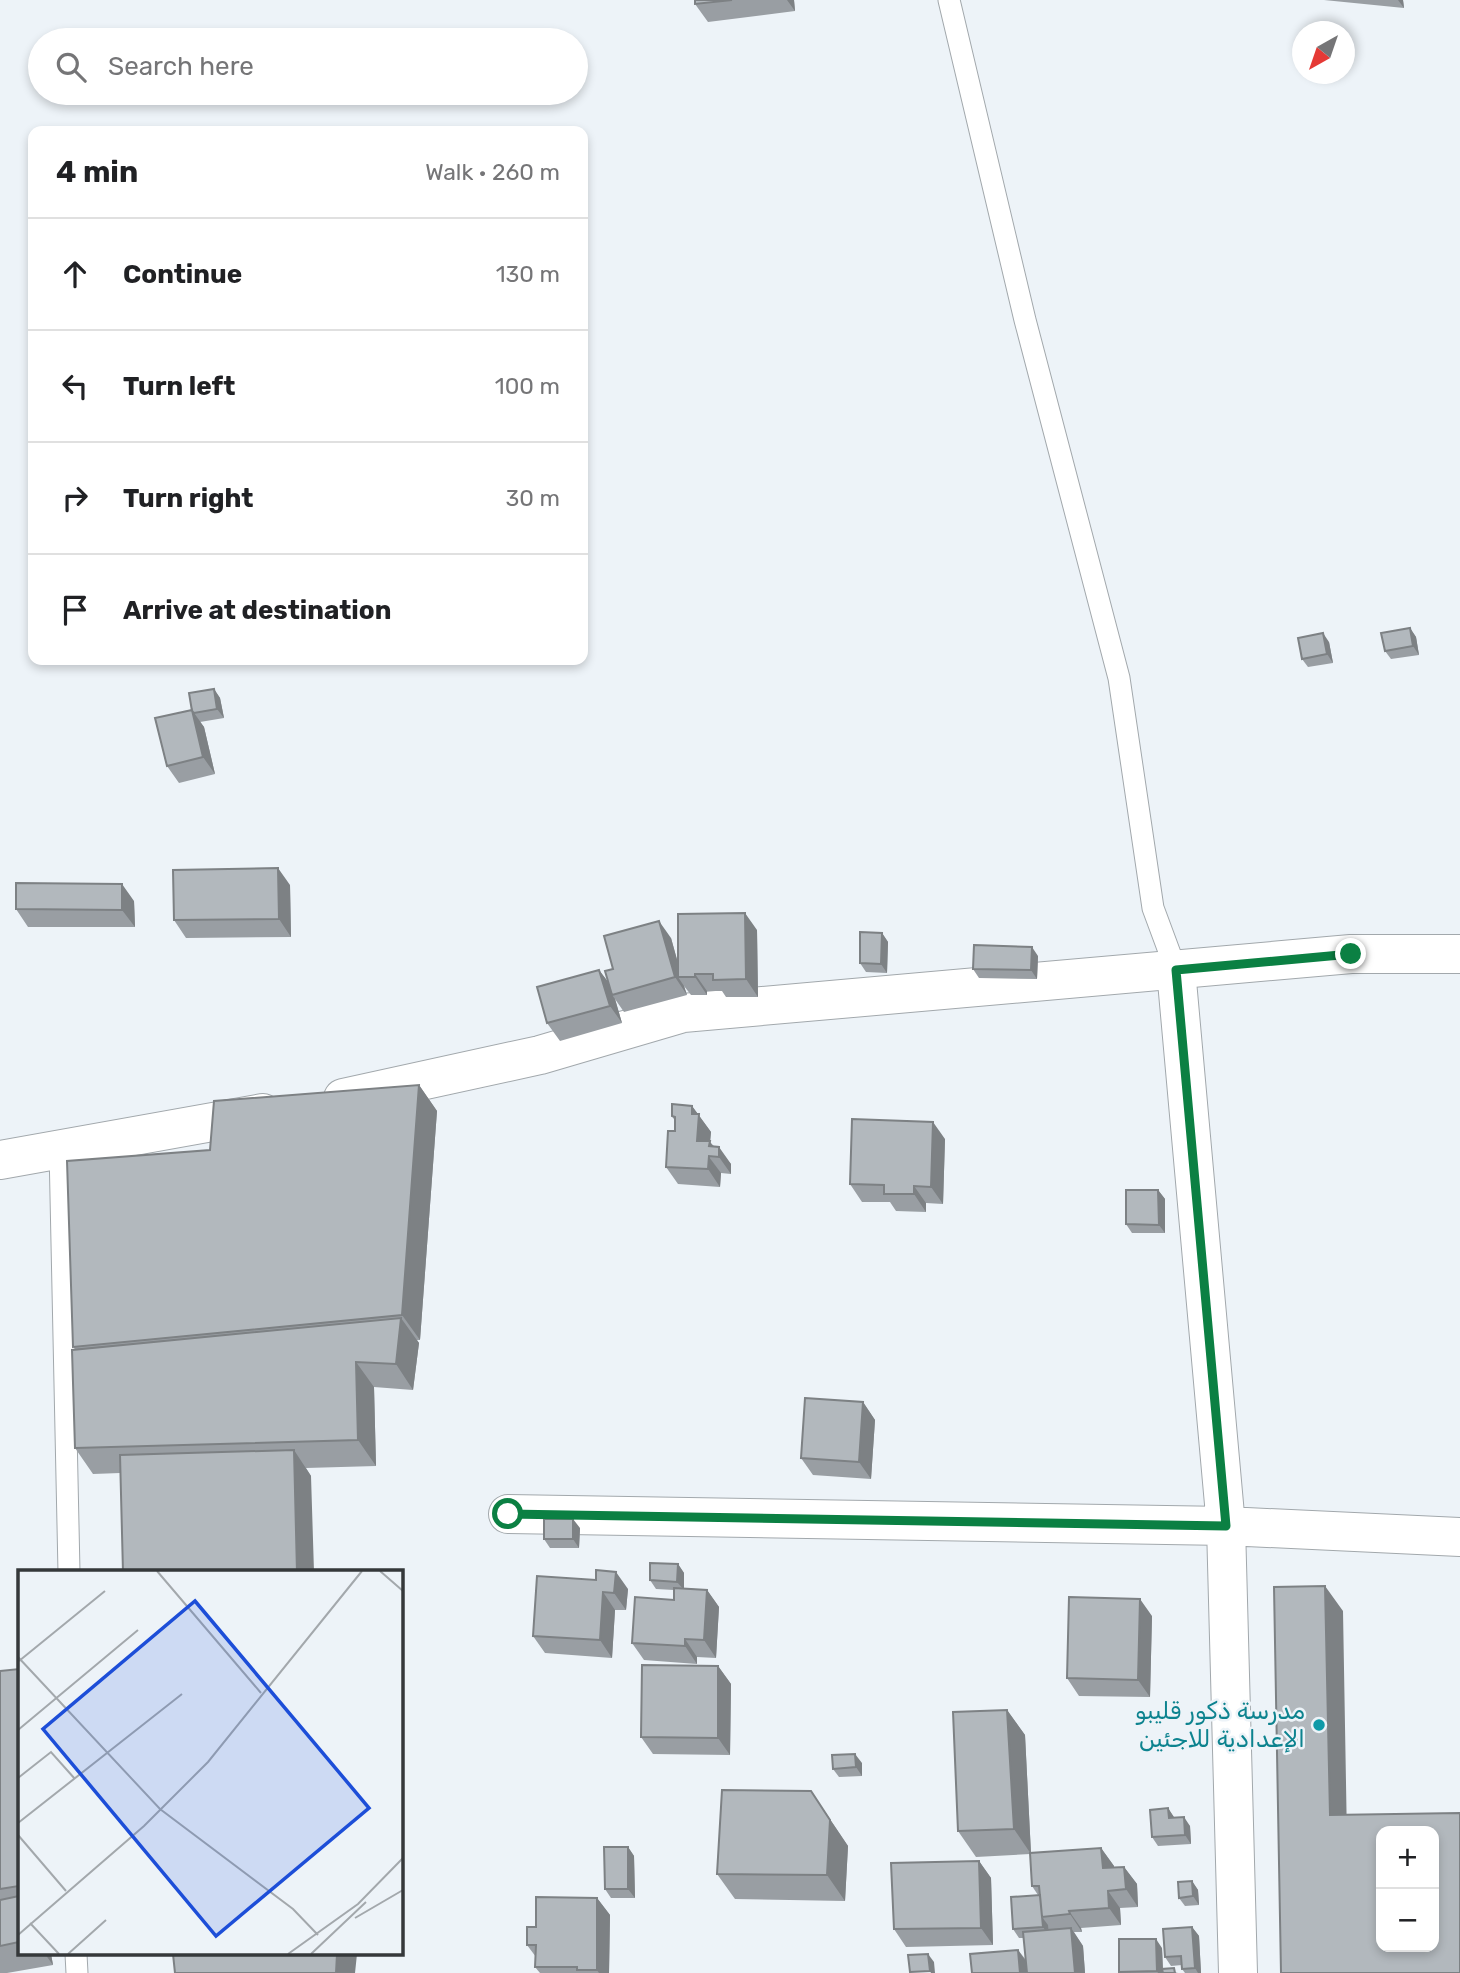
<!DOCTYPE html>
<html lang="en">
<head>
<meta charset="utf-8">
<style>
	:root { --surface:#fff; --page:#f6f6f6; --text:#202124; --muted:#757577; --line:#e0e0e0 }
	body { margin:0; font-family:Rubik,Vazirmatn,sans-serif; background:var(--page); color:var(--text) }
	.controls { position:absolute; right:21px; bottom:21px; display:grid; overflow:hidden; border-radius:14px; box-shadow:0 4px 10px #0003 }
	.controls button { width:63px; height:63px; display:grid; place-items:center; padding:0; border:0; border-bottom:2px solid var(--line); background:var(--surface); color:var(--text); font:35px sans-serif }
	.compass { position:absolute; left:1292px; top:21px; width:63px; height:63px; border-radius:50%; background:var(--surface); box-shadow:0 4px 10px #0003; rotate:220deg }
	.stop { position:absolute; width:21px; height:21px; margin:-16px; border:5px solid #0b8043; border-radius:50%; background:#fff }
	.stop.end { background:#0b8043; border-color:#fff; box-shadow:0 2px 7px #0008 }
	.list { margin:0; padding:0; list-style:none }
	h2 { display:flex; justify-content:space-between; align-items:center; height:91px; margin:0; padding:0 28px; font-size:30px }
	h2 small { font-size:23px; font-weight:400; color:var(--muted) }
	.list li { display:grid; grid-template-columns:46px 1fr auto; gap:21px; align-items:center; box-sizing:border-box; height:112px; padding:0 28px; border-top:2px solid var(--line) }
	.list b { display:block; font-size:26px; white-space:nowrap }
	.list em { font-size:23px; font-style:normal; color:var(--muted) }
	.icon { flex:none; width:38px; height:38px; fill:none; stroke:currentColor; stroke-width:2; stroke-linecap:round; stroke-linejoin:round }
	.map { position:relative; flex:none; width:1460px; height:1973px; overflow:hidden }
	.search { position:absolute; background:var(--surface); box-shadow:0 4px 10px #0003; left:28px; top:28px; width:560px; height:77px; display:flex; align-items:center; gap:18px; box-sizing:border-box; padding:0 24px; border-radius:38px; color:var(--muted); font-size:26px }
	.panel { position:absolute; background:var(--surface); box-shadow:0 4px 10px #0003; left:28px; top:126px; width:560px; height:539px; border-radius:14px }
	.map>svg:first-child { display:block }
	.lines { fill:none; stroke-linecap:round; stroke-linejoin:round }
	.service-casing { stroke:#a2a8ac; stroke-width:23 }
	.minor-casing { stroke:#a2a8ac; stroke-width:40 }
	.tertiary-casing { stroke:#a2a8ac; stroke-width:40 }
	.service { stroke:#fff; stroke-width:21 }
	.minor { stroke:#fff; stroke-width:38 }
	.tertiary { stroke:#fff; stroke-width:38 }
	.wall { fill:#999ea3 }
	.shaded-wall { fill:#7d8184 }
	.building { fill:#b2b8bd; stroke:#7d8184; stroke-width:2; fill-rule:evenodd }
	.route { stroke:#0b8043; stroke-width:9 }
	.culture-dot { fill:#0f9aa8; stroke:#edf3f8; stroke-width:2.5 }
	.labels { text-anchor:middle; stroke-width:5; stroke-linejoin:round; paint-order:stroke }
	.culture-label { font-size:24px; fill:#0d838f; stroke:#edf3f8; text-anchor:end }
	.inset-road { fill:none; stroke:#a3a8ac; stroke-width:2 }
	.view { fill:#1d4ed8; fill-opacity:0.15; stroke:#1d4ed8; stroke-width:3.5 }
	.inset-edge { fill:none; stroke:#35383a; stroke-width:3.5 }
</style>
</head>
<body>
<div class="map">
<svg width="1460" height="1973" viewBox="0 0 1460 1973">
	<rect width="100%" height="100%" fill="#edf3f8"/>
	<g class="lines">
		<g class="service-casing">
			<path id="service" d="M949,0L1025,320L1119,678L1153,908L1176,970
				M60,1149L69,1572
				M76,1954L77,1973"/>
		</g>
		<g class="minor-casing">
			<path id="minor" d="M1176,970L1226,1526L1238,1973
				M508,1514L1226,1526L1460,1537"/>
		</g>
		<g class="tertiary-casing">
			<path id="tertiary" d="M343,1098L540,1055L683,1013L1351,954H1460
				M0,1160L263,1113"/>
		</g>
		<use href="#service" class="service"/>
		<use href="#minor" class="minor"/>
		<use href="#tertiary" class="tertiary"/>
	</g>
	<path class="wall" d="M695,0H794L795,11L708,22L695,4Z
		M1324,0H1403L1404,8Z
		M1410,628L1416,637L1419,655L1391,659L1385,651Z
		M1329,642L1333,663L1308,667L1302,659Z
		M214,689L220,698L224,718L200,722L204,727L215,774L179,783L167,766L192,710Z
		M290,885L291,937L186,938L174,920Z
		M134,901L135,927H28L16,909Z
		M757,930L758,997H726L722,991H707V995H691L684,986L687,995L624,1012L615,999L622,1023L560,1041L547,1023L599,970L608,982L613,969L671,938L678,964Z
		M882,933L888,942L887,973L866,972L860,963Z
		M1038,956L1037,979L979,978L973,969Z
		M419,1085L437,1111L420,1340H417L419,1343L413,1390L374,1387L376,1466L306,1468L311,1476L120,1473L93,1474L75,1448V1349L73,1347L210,1150Z
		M692,1106L711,1132L710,1142L731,1164V1174L721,1173L720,1187L678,1184L666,1167L675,1131V1121L672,1116Z
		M945,1139L943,1204L926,1203V1212L896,1211L890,1202H862L850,1184Z
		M1158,1190L1165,1199V1233H1132L1126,1224Z
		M863,1402L875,1420L871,1479L813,1475L801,1458Z
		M580,1528L579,1548H550L544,1539Z
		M678,1564L684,1573V1588L707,1590L719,1607L716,1658L697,1657V1664L644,1660L632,1643L674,1600V1590L656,1589L650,1580Z
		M537,1576L628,1589L626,1610H615L612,1658L545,1653L533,1636Z
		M1152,1616L1150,1697L1079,1696L1067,1678Z
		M718,1666L731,1684L730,1755L653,1754L641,1737Z
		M19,1669V1954H51L53,1965L7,1973H0V1671Z
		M1007,1710L1025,1735L1031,1853L1101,1848L1114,1866V1867H1124L1137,1884L1138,1907L1120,1908L1121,1925L1081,1928L1082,1932H1074L1083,1946L1085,1973H972L970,1954L1018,1950L1026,1960L1024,1938H1019L1013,1929L1011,1897L1038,1895L1032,1886L1030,1854L976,1857L958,1831L953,1712Z
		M862,1763V1776L839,1777L833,1769Z
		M811,1791L848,1846L845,1901L735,1899L717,1874Z
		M1168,1808L1174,1818L1190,1826L1191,1844L1158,1846L1152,1837Z
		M628,1847L634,1856L635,1898H611L605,1889Z
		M979,1861L991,1878L993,1945L906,1947L894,1929Z
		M1192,1881L1198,1890L1199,1905L1185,1906L1179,1898Z
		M597,1898L610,1915L609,1973H540L535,1967L536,1957L527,1945L536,1927Z
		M1192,1927L1199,1936L1201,1973H1185L1182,1969V1965L1171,1966L1165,1957Z
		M1162,1948L1163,1969L1178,1973H1120L1119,1972Z"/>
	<path class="shaded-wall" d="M787,0H794L795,11Z
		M1398,0H1403L1404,8Z
		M1410,628L1416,637L1419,655L1413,646Z
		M1323,633L1329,642L1333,663L1327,654Z
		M214,689L220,698L224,718L217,709Z
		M192,710L204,727L215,774L203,757Z
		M278,868L290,885L291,937L279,919Z
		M122,884L134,901L135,927L122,910Z
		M745,913L757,930L758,997L746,979Z
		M659,921L671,938L682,977H678L684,986L687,995L675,977Z
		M882,933L888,942L887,973L881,964Z
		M1032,947L1038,956L1037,979L1031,970Z
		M599,970L612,987V995L615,999L622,1023L610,1006Z
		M695,974L707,991V995L695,977Z
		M419,1085L437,1111L420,1340L402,1315Z
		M692,1106L711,1132L710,1142L719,1155V1147L731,1164V1174L719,1157L710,1147L709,1157L721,1173L720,1187L708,1169L697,1141L692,1114Z
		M933,1122L945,1139L943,1204L931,1187Z
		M914,1186L926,1203V1212L914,1194Z
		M1158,1190L1165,1199V1233L1159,1225Z
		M401,1318L419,1343L413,1390L396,1364Z
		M356,1362L374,1387L376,1466L358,1440Z
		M863,1402L875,1420L871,1479L859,1462Z
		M294,1450L311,1476L314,1572H297Z
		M573,1519L580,1528L579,1548L573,1539Z
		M678,1564L684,1573V1590L677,1582Z
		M616,1572L628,1589L626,1610L614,1593Z
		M1325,1586L1343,1611L1347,1840L1330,1815Z
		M707,1590L719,1607L716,1658L704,1640Z
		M603,1592L615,1610L612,1658L600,1640Z
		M1140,1599L1152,1616L1150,1697L1138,1680Z
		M685,1639L697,1657V1664L685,1646Z
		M718,1666L731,1684L730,1755L718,1738Z
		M1007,1710L1025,1735L1031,1854L1014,1829Z
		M855,1754L862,1763V1776L856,1767Z
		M811,1791L848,1846L845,1901L827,1875Z
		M1168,1808L1174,1817L1175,1827L1169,1818Z
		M1184,1817L1190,1826L1191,1844L1185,1835Z
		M628,1847L634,1856L635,1898L628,1889Z
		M1101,1848L1114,1866L1115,1885L1103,1868Z
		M979,1861L991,1878L993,1945L981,1928Z
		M1124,1867L1137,1884L1138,1907L1126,1889Z
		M1192,1881L1198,1890L1199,1905L1193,1896Z
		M1108,1891L1120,1908L1121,1925L1109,1908Z
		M1040,1895L1042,1917L1048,1925L1049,1936L1043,1927Z
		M597,1898L610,1915L609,1973H599L597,1970Z
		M1069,1911L1081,1928L1082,1932L1070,1914Z
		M1192,1927L1199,1936L1201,1973H1198L1195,1968Z
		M1071,1928L1083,1946L1085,1973H1075Z
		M1156,1939L1162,1948L1163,1973H1158L1157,1971Z
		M1018,1950L1030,1967L1031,1973H1020Z
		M45,1954H51L53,1965Z
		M337,1954H357L355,1973H336Z
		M928,1954L934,1962L935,1973H931L930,1971Z"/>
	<path class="building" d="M695,0H732L695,4Z
		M1410,628L1413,646L1385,651L1381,633Z
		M1323,633L1327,654L1302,659L1298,638Z
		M214,689L217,709L194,713L192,711L189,693Z
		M192,710L203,757L167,766L155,718Z
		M278,868L279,919L174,920L173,870Z
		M16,883L122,884V910L16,909Z
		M745,913L746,979L713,980V974H695V977H678V914Z
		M659,921L675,977L612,995L605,971L613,969L604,936Z
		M860,932L882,933L881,964L860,963Z
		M974,945L1032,947L1031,970L973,969Z
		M599,970L610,1006L547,1023L537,987Z
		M419,1085L402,1315L73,1347L67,1161L210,1150L214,1101Z
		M672,1104L692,1106V1114H699L697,1141H710L709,1146L719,1147V1157L709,1156L708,1169L666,1167L668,1131H675V1117L672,1116Z
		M852,1119L933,1122L931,1187L914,1186V1194H884V1185L850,1184Z
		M1126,1190H1158L1159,1225L1126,1224Z
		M401,1318L396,1364L356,1362L358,1440L75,1448L72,1350Z
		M805,1398L863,1402L859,1462L801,1458Z
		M294,1450L297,1572H123L120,1455Z
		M544,1519H573V1539H544Z
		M650,1563L678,1564L677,1582L650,1580Z
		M596,1570L616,1572L614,1593L603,1592L600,1640L533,1636L537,1576L596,1580Z
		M1325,1586L1330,1815L1460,1813V1973H1281L1274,1587ZM1381,1831H1434V1947H1381Z
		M674,1588L707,1590L704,1640L685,1639V1646L632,1643L635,1597L674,1600Z
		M1069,1597L1140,1599L1138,1680L1067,1678Z
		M642,1665L718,1666V1738L641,1737Z
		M19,1669V1886L0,1889V1671Z
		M1007,1710L1014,1829L958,1831L953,1712Z
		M855,1754L856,1767L833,1769L832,1755Z
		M722,1790L811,1791L830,1820L827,1875L717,1874Z
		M1168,1808L1169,1818L1184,1817L1185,1835L1152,1837L1150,1810Z
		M604,1847H628V1889H605Z
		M1101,1848L1103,1868L1124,1867L1126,1889L1108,1891L1109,1908L1069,1911L1070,1914L1042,1917L1039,1886H1032L1030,1853Z
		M979,1861L981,1928L894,1929L891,1863Z
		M1192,1881L1193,1896L1179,1898L1178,1882Z
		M1040,1895L1043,1927L1013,1929L1011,1897Z
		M19,1896V1942L0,1946V1900Z
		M536,1897L597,1898V1970H577V1967H535L536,1945H527V1927H536Z
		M1192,1927L1195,1968L1182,1969L1181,1956L1165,1957L1163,1929Z
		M1071,1928L1075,1973H1027L1023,1932Z
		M1119,1939H1156L1157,1971L1119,1972Z
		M1018,1950L1020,1973H972L970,1954Z
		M173,1954H337L336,1973H175Z
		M928,1954L930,1971L910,1972L908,1955Z
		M1174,1968L1175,1973H1163L1162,1969Z"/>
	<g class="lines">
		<path class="route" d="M508,1514L1226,1526L1176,970L1351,954"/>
	</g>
	<circle class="culture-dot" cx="1319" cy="1725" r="7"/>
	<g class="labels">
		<g class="culture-label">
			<text x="1305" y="1719">مدرسة ذكور قليبو<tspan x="1305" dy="28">الإعدادية للاجئين</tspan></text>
		</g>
	</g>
	<g transform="translate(18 1570)">
		<rect width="385" height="385" fill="#edf3f8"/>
		<path class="inset-road" d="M139,1L243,123M362,1L385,21M0,87L142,239L275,339L300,365M1,91L87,21M0,160L120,60M0,208L33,182L57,209M0,253L164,124M0,265L48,321M337,348L385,320M12,353L41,384M0,365L126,256L190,192L344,1M50,384L88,350M270,384L340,334L385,288M293,384L348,332"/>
		<path class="view" d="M177,31L351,238L198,366L25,159Z"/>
		<rect width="385" height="385" class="inset-edge"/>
	</g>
</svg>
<div class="controls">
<button>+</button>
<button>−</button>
</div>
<svg class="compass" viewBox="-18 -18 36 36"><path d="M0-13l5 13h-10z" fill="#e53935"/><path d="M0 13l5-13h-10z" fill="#757577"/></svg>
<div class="stop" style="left:508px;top:1514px"></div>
<div class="stop end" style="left:1351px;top:954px"></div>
<div class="search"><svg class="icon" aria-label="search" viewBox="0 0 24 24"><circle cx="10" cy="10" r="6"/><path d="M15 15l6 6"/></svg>Search here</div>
<section class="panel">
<h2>4 min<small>Walk · 260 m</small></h2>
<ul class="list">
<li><svg class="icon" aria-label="ahead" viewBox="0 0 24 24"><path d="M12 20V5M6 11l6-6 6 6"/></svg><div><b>Continue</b></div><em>130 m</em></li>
<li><svg class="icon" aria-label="left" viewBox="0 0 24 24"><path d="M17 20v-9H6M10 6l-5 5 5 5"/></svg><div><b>Turn left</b></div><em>100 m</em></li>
<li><svg class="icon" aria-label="right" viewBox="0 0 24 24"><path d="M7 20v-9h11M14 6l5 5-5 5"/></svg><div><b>Turn right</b></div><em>30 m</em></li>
<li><svg class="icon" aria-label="arrive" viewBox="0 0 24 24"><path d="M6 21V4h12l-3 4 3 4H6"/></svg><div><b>Arrive at destination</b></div></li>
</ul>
</section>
</div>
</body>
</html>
